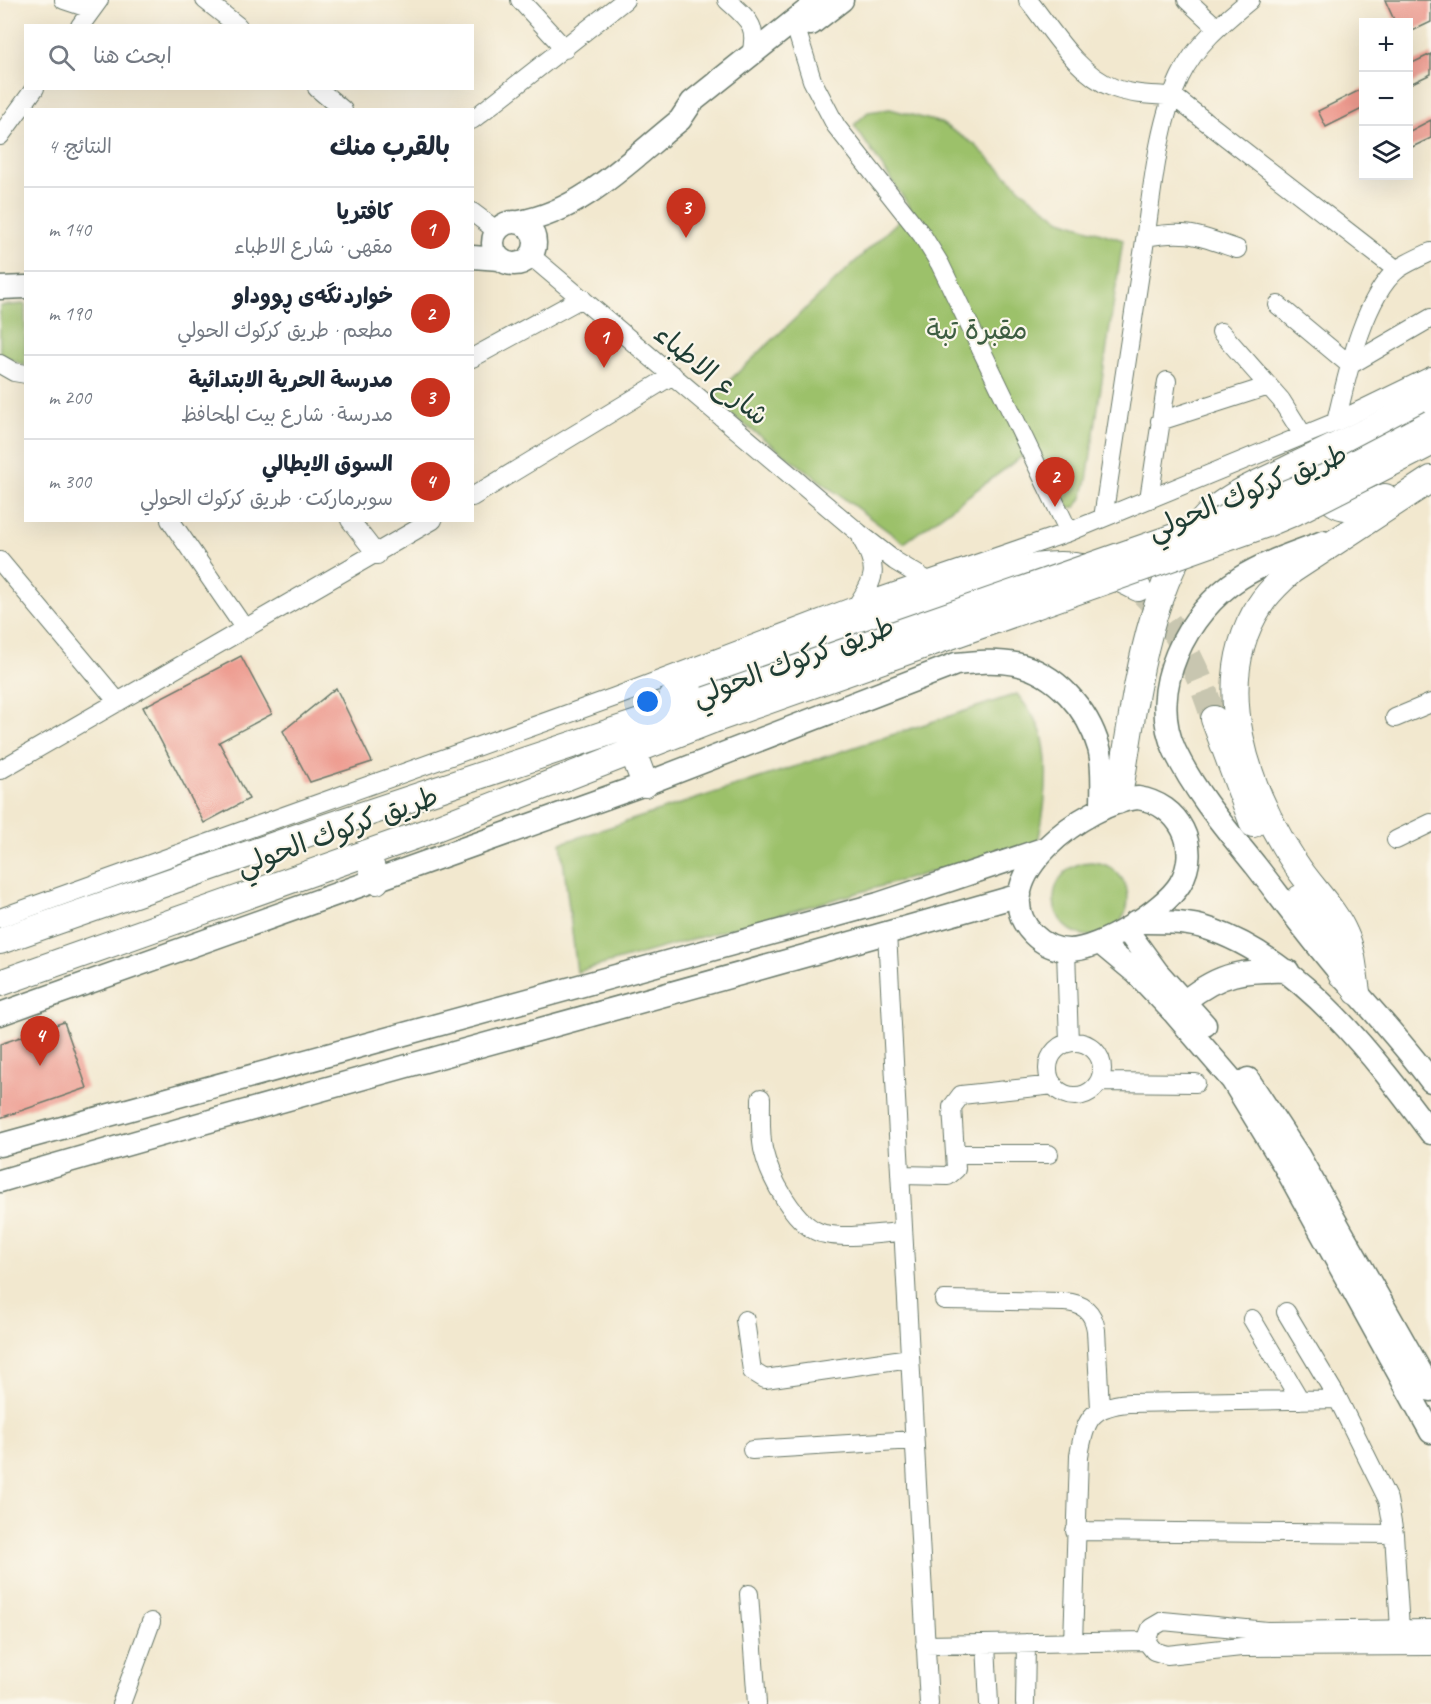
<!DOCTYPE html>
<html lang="ar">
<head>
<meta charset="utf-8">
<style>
	:root { --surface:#fff; --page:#f2f2f3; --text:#1f2937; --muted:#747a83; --line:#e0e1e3; --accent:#c8321e }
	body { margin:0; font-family:Caveat,"Playpen Sans Arabic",sans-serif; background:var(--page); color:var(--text); direction:rtl }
	.controls { position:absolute; right:18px; top:18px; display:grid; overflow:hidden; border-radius:0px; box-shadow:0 6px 24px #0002 }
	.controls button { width:54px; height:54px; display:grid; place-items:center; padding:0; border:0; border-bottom:2px solid var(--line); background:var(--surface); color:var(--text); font:30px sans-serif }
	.you { position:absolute; left:648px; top:702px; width:21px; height:21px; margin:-15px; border:4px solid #fff; border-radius:50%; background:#1a73e8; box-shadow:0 0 0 9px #1a73e833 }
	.badge { display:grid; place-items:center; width:39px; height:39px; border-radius:50%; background:var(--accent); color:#fff; font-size:20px; font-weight:700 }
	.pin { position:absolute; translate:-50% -50px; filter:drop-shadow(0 2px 3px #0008) }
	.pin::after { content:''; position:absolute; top:32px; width:21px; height:18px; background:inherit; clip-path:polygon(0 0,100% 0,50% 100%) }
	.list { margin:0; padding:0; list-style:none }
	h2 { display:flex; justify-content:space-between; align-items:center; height:78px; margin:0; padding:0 24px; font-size:26px }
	h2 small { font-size:20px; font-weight:400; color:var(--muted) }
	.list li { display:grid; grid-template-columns:39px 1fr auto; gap:18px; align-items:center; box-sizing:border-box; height:84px; padding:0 24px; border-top:2px solid var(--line) }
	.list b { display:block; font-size:22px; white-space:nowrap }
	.list p { margin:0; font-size:20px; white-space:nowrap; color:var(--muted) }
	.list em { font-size:20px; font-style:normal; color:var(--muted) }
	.icon { flex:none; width:33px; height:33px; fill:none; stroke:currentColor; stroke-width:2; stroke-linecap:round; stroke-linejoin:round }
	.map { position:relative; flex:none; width:1431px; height:1704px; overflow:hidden; direction:ltr }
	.search { position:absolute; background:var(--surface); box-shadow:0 6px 24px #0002; left:24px; top:24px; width:450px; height:66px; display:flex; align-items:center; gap:15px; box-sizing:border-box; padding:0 21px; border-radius:0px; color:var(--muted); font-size:22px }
	.panel { position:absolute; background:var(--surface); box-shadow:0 6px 24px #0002; left:24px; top:108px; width:450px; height:414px; border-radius:0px; direction:rtl }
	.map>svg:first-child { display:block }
	.green { fill:#9cc16b; stroke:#5e7f50; stroke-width:1.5 }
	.building { fill:#ed998d }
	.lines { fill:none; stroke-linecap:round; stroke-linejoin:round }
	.highway-tunnel { stroke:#c8c6b0; stroke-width:26; stroke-dasharray:26 13; stroke-linecap:butt }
	.minor-casing { stroke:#69796a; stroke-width:20 }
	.major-casing { stroke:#69796a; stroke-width:25 }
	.highway-casing { stroke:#69796a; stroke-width:28 }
	.minor { stroke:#fff; stroke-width:18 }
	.major { stroke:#fff; stroke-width:22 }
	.highway { stroke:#fff; stroke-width:26 }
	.highway-bridge-casing { stroke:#69796a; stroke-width:28; stroke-linecap:butt }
	.highway-bridge { stroke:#fff; stroke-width:26 }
	.labels { text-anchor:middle; stroke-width:4.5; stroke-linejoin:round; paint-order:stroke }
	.park-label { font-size:28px; fill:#3e5e42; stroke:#fbf7ec }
	.street-label { font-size:28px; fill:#1f3d34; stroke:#fbf7ec }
</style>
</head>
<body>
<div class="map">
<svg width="1431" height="1704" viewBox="0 0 1431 1704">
	<rect width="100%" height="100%" fill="#fbf7ec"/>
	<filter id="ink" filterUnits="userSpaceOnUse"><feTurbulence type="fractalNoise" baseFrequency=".0167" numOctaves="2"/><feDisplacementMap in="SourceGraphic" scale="12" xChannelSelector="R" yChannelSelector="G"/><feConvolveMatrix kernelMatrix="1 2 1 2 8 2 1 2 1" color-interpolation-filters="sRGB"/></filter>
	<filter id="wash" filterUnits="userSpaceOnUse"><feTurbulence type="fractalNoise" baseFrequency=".008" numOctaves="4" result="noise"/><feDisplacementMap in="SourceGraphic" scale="24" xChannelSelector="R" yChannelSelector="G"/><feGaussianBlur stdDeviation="1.35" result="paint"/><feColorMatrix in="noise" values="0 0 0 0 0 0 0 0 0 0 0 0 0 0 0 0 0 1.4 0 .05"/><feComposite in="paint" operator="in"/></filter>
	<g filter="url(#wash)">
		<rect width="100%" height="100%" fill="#f2e8cf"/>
		<path class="green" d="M890,109L941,123L974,144L1024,192L1061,220L1123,240L1087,480L1082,498L1076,507L1066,508L1035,447L904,543L710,399L911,209L854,125L868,112Z
			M25,304V366L0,354V306Z
			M1017,694C1027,707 1040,723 1043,739C1050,772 1045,810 1038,842L577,972L561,843Z
			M1054 899a37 37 0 1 1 74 0a37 37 0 1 1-74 0Z"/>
		<g id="blocks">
			<path class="building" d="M1385,0H1431V22L1408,33V22H1395Z
				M1431,54V74L1408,85V65Z
				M1364,88V108L1326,127L1318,111Z
				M1431,120V138L1408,149V132Z
				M241,656L272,714L219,742L249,799L204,823L143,707Z
				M336,688L372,762L310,782L283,731Z
				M64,1022L87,1088L0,1118V1044Z"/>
		</g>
	</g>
	<g filter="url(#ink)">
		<use href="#blocks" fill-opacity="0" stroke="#69796a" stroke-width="1.5"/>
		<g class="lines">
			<path class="highway-tunnel" d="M1143,593C1179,628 1199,672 1214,719"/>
			<g class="minor-casing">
				<path id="minor" d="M64,0L91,9
					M205,0L238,26
					M520,0L565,49
					M727,0C749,20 758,25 751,55
					M1028,0C1052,30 1077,74 1114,88C1133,95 1153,95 1173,96L1397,270
					M1187,0L1216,27
					M80,26L99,0
					M798,35L812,80L836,126L922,235L940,264L1069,532
					M317,88L343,110
					M472,120L625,0
					M0,136L35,88
					M472,212L496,230
					M1146,237C1187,229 1199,236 1237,249
					M531,256L859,533L895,561L928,581
					M1278,305L1350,365L1431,318
					M1221,332L1281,400L1303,435
					M472,358L582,298
					M0,364L14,372L26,374
					M1160,421L1269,386
					M1336,422C1346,380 1363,297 1398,269C1408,262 1420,257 1431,252
					M472,497L673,375
					M1149,499L1167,381
					M1103,518C1117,427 1130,337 1144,247C1152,194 1157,126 1180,77C1196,44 1222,23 1250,0
					M170,520L245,629
					M350,520L377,555
					M0,561L118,702
					M857,605C875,579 879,569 862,540
					M1395,718L1431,703
					M0,770L433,520
					M1396,840L1431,823
					M0,918L615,697L857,605L1069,532L1336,422L1431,376
					M887,933L929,1704
					M1066,950L1069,1043
					M1048 1069a27 27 0 1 1 54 0a27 27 0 1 1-54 0Z
					M1099,1082L1196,1083
					M761,1098C761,1115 760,1133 763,1149C769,1176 796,1229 825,1234C849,1239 879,1233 903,1232
					M955,1154H1049
					M900,1175L948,1176L956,1169L952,1107L961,1095L1054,1085
					M944,1300L1064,1302C1083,1303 1093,1311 1096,1330L1100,1408
					M1286,1312L1338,1399L1388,1500L1394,1534L1400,1629
					M1252,1319L1300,1400
					M745,1320L752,1371L765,1379L910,1358
					M752,1450L914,1440
					M1075,1531L1394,1534
					M749,1594L757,1704
					M1431,1629L1267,1631L1163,1621L1151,1628L1146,1641L1154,1651L1167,1655L1241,1647L1431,1646
					M1073,1643L1079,1456C1085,1420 1090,1406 1129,1403L1338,1399
					M986,1644L989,1704
					M925,1645L1146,1641
					M121,1704L151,1622
					M1025,1704L1026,1643"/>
			</g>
			<g class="major-casing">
				<path id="major" d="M811,24L842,0
					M493 243a21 21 0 1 1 42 0a21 21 0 1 1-42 0Z
					M519,222C583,211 631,159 680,120L692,102L820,0
					M472,257L500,259
					M0,288L26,287
					M1323,542C1295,553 1265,562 1240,578C1187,612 1146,690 1175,751C1195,793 1227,830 1256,866C1284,902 1311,939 1340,973C1371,1009 1403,1043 1431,1081
					M1138,798C1179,804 1202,847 1180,884C1165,909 1100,950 1069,950C1055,950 1043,944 1033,934C980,880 1089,801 1138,798Z
					M1135,922C1161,922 1188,921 1212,930C1303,962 1375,1058 1431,1133
					M1126,929L1158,973L1205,1025
					M1100,943L1136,973L1175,1014L1232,1080L1284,1165L1431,1432
					M1185,1001C1221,972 1244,970 1288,971
					M0,1014L645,784L956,664C976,662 996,660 1016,664C1056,673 1088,709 1099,748C1104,766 1102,788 1102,807
					M1248,1079L1298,1155L1431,1390
					M0,1145L878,904L1046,848
					M0,1181C339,1082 680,993 1020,895"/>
			</g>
			<g class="highway-casing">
				<path id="highway" d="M1325,477L1328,497C1344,515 1366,506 1385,497
					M672,698L690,687L991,577C1051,561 1082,558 1138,588
					M1214,719L1253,824
					M633,752L645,784
					M1118,801C1134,715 1145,565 1216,508C1238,490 1267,480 1292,467C1339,445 1385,423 1431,398
					M367,853L376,881
					M1300,898L1325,934L1341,974
					M0,941L329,826L706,700
					M0,983L418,835L713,720
					M1357,992C1354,973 1353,951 1345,934C1334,908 1310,887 1295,863C1248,792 1208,684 1260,605C1268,592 1280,582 1291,571L1431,479"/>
			</g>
			<use href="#minor" class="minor"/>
			<use href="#major" class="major"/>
			<use href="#highway" class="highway"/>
			<g class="highway-bridge-casing">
				<path id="highway-bridge" d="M706,700L1214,523L1336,473L1431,423
					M713,720L1264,525L1295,512L1431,443"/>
			</g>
			<use href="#highway-bridge" class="highway-bridge"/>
		</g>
	</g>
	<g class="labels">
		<g class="park-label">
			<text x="977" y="339">مقبرة تبة</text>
		</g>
		<g class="street-label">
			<text transform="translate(712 374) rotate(40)" y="10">شارع الاطباء</text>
			<text transform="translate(1247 491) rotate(-22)" y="10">طريق كركوك الحولي</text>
			<text transform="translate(793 660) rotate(-20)" y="10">طريق كركوك الحولي</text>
			<text transform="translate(337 830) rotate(-20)" y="10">طريق كركوك الحولي</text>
		</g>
	</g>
</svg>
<div class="controls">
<button>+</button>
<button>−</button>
<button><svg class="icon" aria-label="layers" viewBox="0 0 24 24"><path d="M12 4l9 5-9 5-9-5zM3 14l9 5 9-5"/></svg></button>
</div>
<div class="you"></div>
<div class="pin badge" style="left:604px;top:368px">1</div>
<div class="pin badge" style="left:1055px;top:507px">2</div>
<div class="pin badge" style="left:686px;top:238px">3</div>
<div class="pin badge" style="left:40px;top:1066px">4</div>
<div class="search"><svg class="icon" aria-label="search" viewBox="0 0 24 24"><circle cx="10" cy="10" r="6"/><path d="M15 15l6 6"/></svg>ابحث هنا</div>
<section class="panel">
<h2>بالقرب منك<small>النتائج: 4</small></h2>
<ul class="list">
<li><span class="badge">1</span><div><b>کافتریا</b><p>مقهى · شارع الاطباء</p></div><em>140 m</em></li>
<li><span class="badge">2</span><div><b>خواردنگەی ڕووداو</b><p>مطعم · طريق كركوك الحولي</p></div><em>190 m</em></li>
<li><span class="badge">3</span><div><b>مدرسة الحرية الابتدائية</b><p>مدرسة · شارع بيت المحافظ</p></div><em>200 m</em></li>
<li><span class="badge">4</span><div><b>السوق الايطالي</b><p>سوبرماركت · طريق كركوك الحولي</p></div><em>300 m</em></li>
</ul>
</section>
</div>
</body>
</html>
